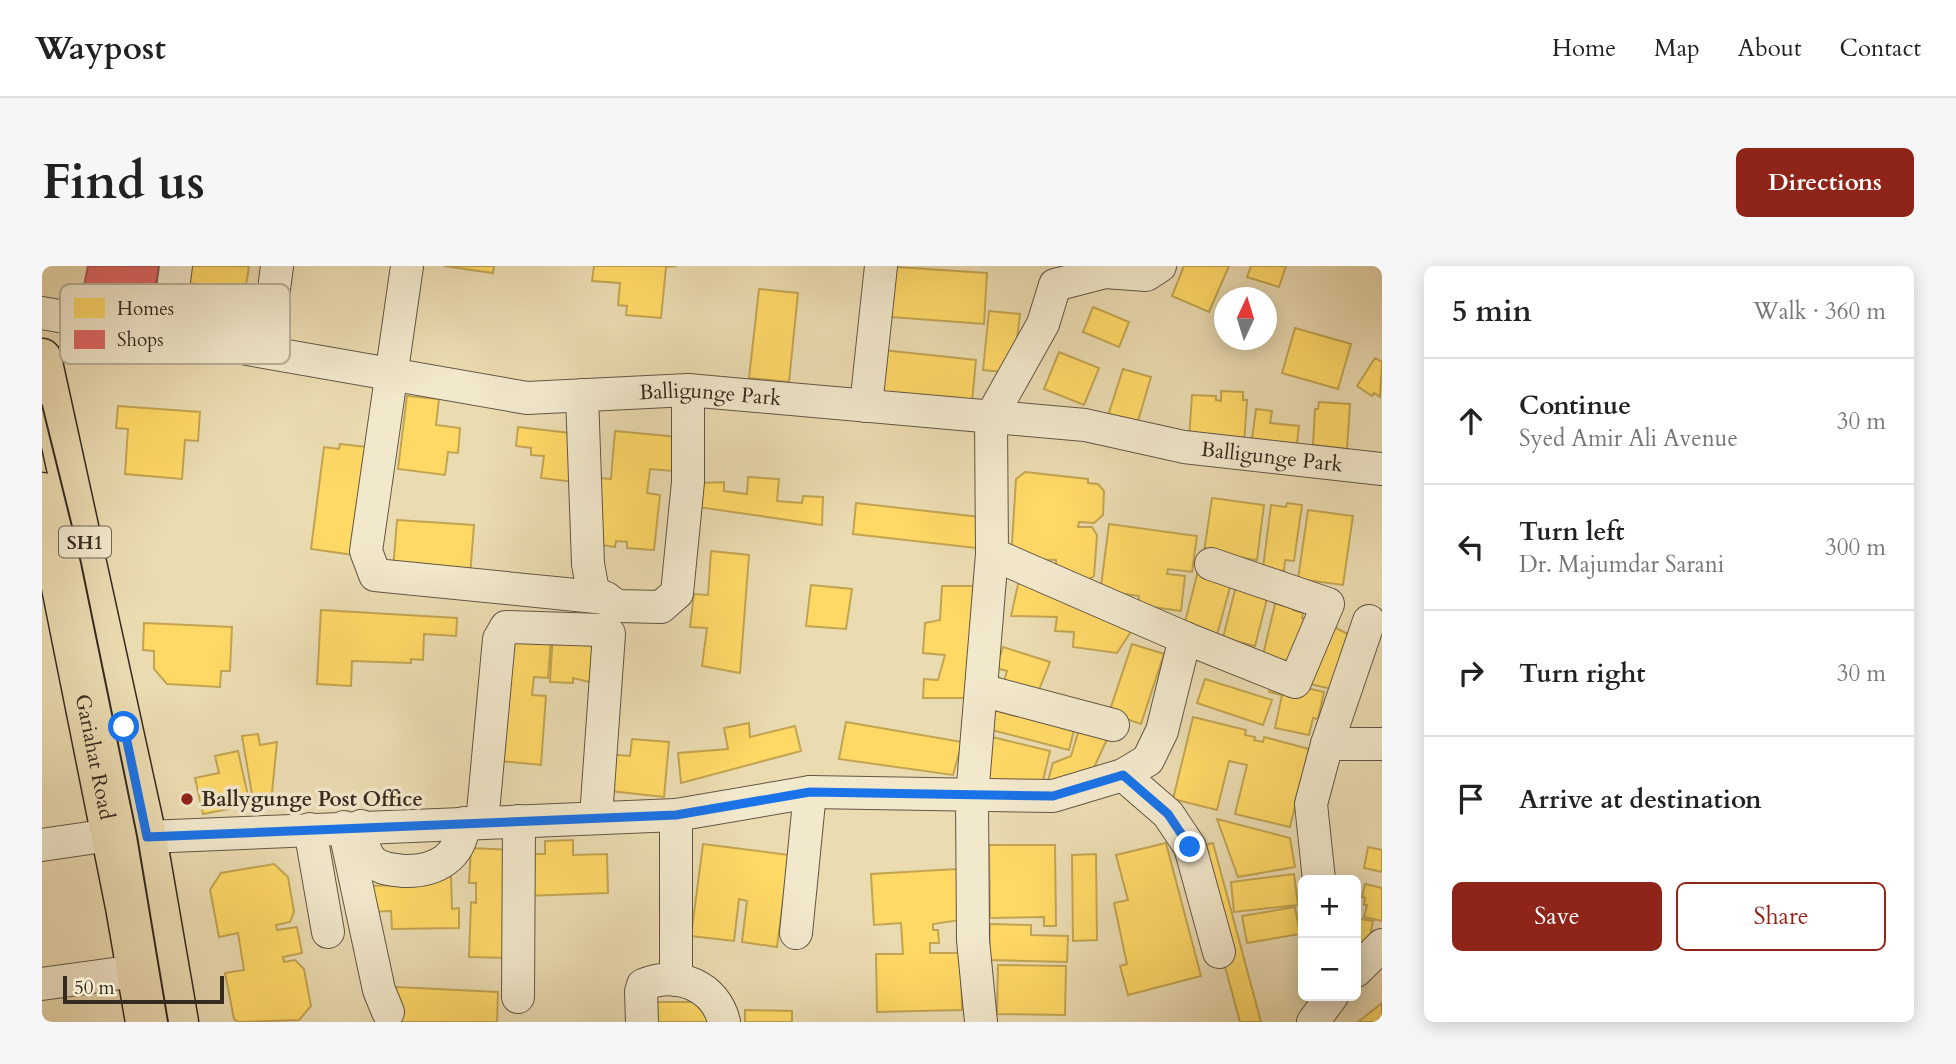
<!DOCTYPE html>
<html lang="en">
<head>
<meta charset="utf-8">
<style>
	:root { --surface:#fff; --page:#f6f6f6; --text:#222; --muted:#767676; --line:#e0e0e0; --accent:#8f2418 }
	body { margin:0; font-family:Cardo,serif; background:var(--page); color:var(--text) }
	.controls { position:absolute; right:21px; bottom:21px; display:grid; overflow:hidden; border-radius:10px; box-shadow:0 4px 18px #0003 }
	.controls button { width:63px; height:63px; display:grid; place-items:center; padding:0; border:0; border-bottom:2px solid var(--line); background:var(--surface); color:var(--text); font:35px sans-serif }
	.compass { position:absolute; left:1172px; top:21px; width:63px; height:63px; border-radius:50%; background:var(--surface); box-shadow:0 4px 18px #0003; rotate:4deg }
	.scale { position:absolute; left:21px; bottom:18px; width:161px; box-sizing:border-box; padding-left:7px; border:4px solid #352a20; border-top:0; font-size:19px; line-height:24px; white-space:nowrap; color:#352a20; -webkit-text-stroke:5px #f2e8cc; paint-order:stroke }
	.stop { position:absolute; width:21px; height:21px; margin:-16px; border:5px solid #1a73e8; border-radius:50%; background:#fff }
	.stop.end { background:#1a73e8; border-color:#fff; box-shadow:0 2px 7px #0008 }
	.list { margin:0; padding:0; list-style:none }
	h2 { display:flex; justify-content:space-between; align-items:center; height:91px; margin:0; padding:0 28px; font-size:30px }
	h2 small { font-size:23px; font-weight:400; color:var(--muted) }
	.list li { display:grid; grid-template-columns:46px 1fr auto; gap:21px; align-items:center; box-sizing:border-box; height:126px; padding:0 28px; border-top:2px solid var(--line) }
	.list b { display:block; font-size:26px; white-space:nowrap }
	.list p { margin:0; font-size:23px; white-space:nowrap; color:var(--muted) }
	.list em { font-size:23px; font-style:normal; color:var(--muted) }
	.actions { display:flex; gap:14px; padding:21px 28px }
	.actions a { flex:1; padding:16px 0; border:2px solid var(--accent); border-radius:10px; text-align:center; font-size:24px; color:var(--accent) }
	.actions .main { background:var(--accent); color:#fff }
	.icon { flex:none; width:38px; height:38px; fill:none; stroke:currentColor; stroke-width:2; stroke-linecap:round; stroke-linejoin:round }
	.map { position:relative; flex:none; width:1340px; height:756px; overflow:hidden; border-radius:10px }
	header { display:flex; align-items:center; gap:42px; box-sizing:border-box; height:98px; padding:0 35px; background:var(--surface); border-bottom:2px solid var(--line) }
	header strong { font-size:33px }
	nav { display:flex; gap:38px; margin-inline-start:auto; font-size:24px }
	.intro { display:flex; align-items:center; justify-content:space-between; box-sizing:border-box; height:168px; padding:0 42px }
	h1 { margin:0; font-size:49px }
	.button { padding:18px 32px; border-radius:10px; background:var(--accent); color:#fff; font-size:24px; font-weight:700 }
	main { display:flex; gap:42px; padding:0 42px }
	aside { flex:1; background:var(--surface); border-radius:10px; box-shadow:0 4px 18px #0003 }
	.map>svg:first-child { display:block }
	.homes { fill:#ffd966; stroke:#c2a451; stroke-width:2 }
	.shops { fill:#e06666; stroke:#ad5451; stroke-width:2 }
	.lines { fill:none; stroke-linecap:round; stroke-linejoin:round }
	.minor-casing { stroke:#625644; stroke-width:34 }
	.major-casing { stroke:#352a20; stroke-width:41 }
	.minor { stroke:#f2e8cc; stroke-width:32 }
	.major { stroke:#ebdbb1; stroke-width:38 }
	.tram { stroke:#352a20; stroke-width:2 }
	.route { stroke:#1a73e8; stroke-width:9 }
	.poi-dot { fill:#8f2418; stroke:#f2e8cc; stroke-width:2.5 }
	.labels { text-anchor:middle; stroke-width:7; stroke-linejoin:round; paint-order:stroke }
	.shield { fill:#f2e8cc; stroke:#6e6354; stroke-width:2 }
	.shield-label { font-size:19px; font-weight:bold; fill:#352a20 }
	.street-label { font-size:21px; fill:#352a20; stroke:#f2e8cc }
	.poi-label { font-size:21px; font-weight:bold; fill:#352a20; stroke:#f2e8cc; text-anchor:start }
	.key { fill:#f2e8cc; stroke:#b9af98; stroke-width:2 }
	.key-label { font-size:19px; fill:#352a20 }
</style>
</head>
<body>
<header>
<strong>Waypost</strong>
<nav><a>Home</a><a>Map</a><a>About</a><a>Contact</a></nav>
</header>
<div class="intro"><h1>Find us</h1><a class="button">Directions</a></div>
<main>
<div class="map">
<svg width="1340" height="756" viewBox="0 0 1340 756">
	<rect width="100%" height="100%" fill="#ebdbb1"/>
	<filter id="stains"><feTurbulence type="fractalNoise" baseFrequency=".00286" numOctaves="4"/><feColorMatrix values="0 0 0 0 .2 0 0 0 0 .09 0 0 0 0 .02 0 0 0 .5 -.17"/></filter>
	<radialGradient id="worn" r=".72"><stop offset=".6" stop-color="#630" stop-opacity="0"/><stop offset="1" stop-color="#630" stop-opacity=".3"/></radialGradient>
	<path class="homes" d="M138,0H207L203,26L135,15Z
		M402,0H452L451,7Z
		M552,0H635L624,1L619,52L584,49L585,40L576,39L578,17L550,15Z
		M839,0L945,7L942,58L836,50Z
		M1142,0H1187L1167,46L1130,30Z
		M1209,0H1244L1237,21L1205,11Z
		M717,23L756,27L747,116L707,112Z
		M1051,41L1087,56L1077,81L1041,66Z
		M947,45L978,48L971,107L941,104Z
		M1253,62L1309,78L1296,123L1240,107Z
		M831,83L934,94L929,147L825,136Z
		M1017,86L1057,102L1042,139L1002,123Z
		M1333,92L1340,96L1338,131L1332,127L1330,130L1315,120Z
		M1081,103L1109,111L1093,165L1064,156Z
		M1179,125L1201,126V134H1205L1202,178L1147,173L1150,129L1174,130V134L1179,135Z
		M365,130L397,133L394,159L418,162L416,187L406,186L403,209L356,203Z
		M1277,136L1308,138L1305,183L1271,179L1273,143H1276Z
		M76,140L158,146L156,175L143,174L140,213L83,208L86,163L74,162Z
		M1214,143L1230,145L1228,157L1257,160L1254,186L1209,180Z
		M476,161L537,168L532,216L499,212L502,190L489,189V182L474,180Z
		M573,165L636,171L632,205L608,203L605,227L618,229L612,284L585,282V276L574,275L573,281L552,278L558,212L569,213Z
		M298,178L325,181L312,289L269,283L282,181L297,183Z
		M983,206L1046,213V217L1056,218L1062,225L1061,249L1052,257L1037,256L1036,261H1050L1055,269L1052,310L1044,315L1014,307V294L969,293L974,213Z
		M706,211L737,213L735,235L760,237L761,230L781,231L780,259L656,241L657,217L682,216V225L705,228Z
		M1170,232L1222,239L1215,294L1162,286Z
		M814,237L938,251L934,282L811,268Z
		M1245,237L1260,239L1252,295L1243,294L1242,305L1221,302L1229,239L1244,241Z
		M1266,244L1311,250L1301,319L1256,313Z
		M355,254L432,259L428,310L351,304Z
		M1067,258L1155,270L1150,306L1126,303L1125,308L1143,310L1139,345L1096,339L1097,330L1070,326L1059,320Z
		M669,285L707,289L698,407L660,400L665,362L648,361L652,328L666,329Z
		M1157,301L1191,310L1175,369L1142,360Z
		M977,314L1094,358L1075,387L1031,381L1032,366L1013,365L1015,351L969,350Z
		M1195,316L1227,325L1213,380L1181,372Z
		M769,319L810,323L804,363L764,360Z
		M900,320H936L926,432H881L882,413L896,414L903,389L881,387L883,357L898,354Z
		M1234,334L1253,339L1251,344L1261,347L1260,352L1268,354L1257,398L1221,389Z
		M279,344L415,352L414,370L382,368L381,394L369,393V397L310,395L309,420L275,418Z
		M1282,356L1310,370L1290,423L1268,418Z
		M102,357L190,361L188,405H179L178,421L125,418L112,403V385L101,384Z
		M511,366L565,370L558,413L548,412L547,416L531,412V417L508,416Z
		M466,368L509,372L506,412L492,411L490,429L504,430L499,499L457,495Z
		M1090,378L1122,388L1099,458L1067,447Z
		M961,381L1008,396L995,429L961,418L965,405L954,402Z
		M1163,413L1230,434L1221,459L1155,437Z
		M1230,414L1282,426L1276,453L1271,452L1267,469L1233,462L1240,429L1227,426Z
		M952,440L1033,460L1027,484L946,463Z
		M1151,451L1204,464L1203,469L1213,471L1212,474L1221,476L1222,471L1267,483L1248,561L1193,548L1205,499L1187,495L1175,544L1131,533Z
		M804,456L920,476L911,509L797,493Z
		M707,457L708,471L753,460L759,485L639,517L636,487L686,483L682,462Z
		M1038,460L1067,469L1044,519L1005,518L1011,497L1029,490Z
		M216,468L218,479L235,476L229,537L212,540L200,470Z
		M950,471L1008,485L998,527L938,516Z
		M590,473L627,476L622,531L559,524L563,488L588,490Z
		M196,485L208,539L161,548L153,512L177,507L173,490Z
		M1175,553L1248,572L1253,601L1196,611Z
		M531,574V589L565,588L566,627L483,630L482,588H503V575Z
		M1124,577L1159,710L1086,729L1078,700L1085,698L1072,637L1086,634L1074,589Z
		M1171,577L1219,756H1198L1151,582Z
		M661,578L747,589L735,681L700,676L705,635L697,633L692,675L649,670Z
		M947,579H1013L1014,660H1002V651L948,652Z
		M1326,581L1340,584V606L1322,602Z
		M429,582L474,584L470,692L427,691L429,636L434,637V617H427Z
		M1054,588L1055,674L1031,675L1030,589Z
		M232,598L246,611L252,646L248,656L234,659L235,664L255,661L260,687L241,691L242,696L253,694L262,703L269,740L257,754L196,756L192,753L183,707L202,704L196,667L177,671L168,624L179,607Z
		M915,603L918,654L891,658V664H896L897,677H888V687H919L920,744L835,746L834,688H861L859,657L832,659L829,608Z
		M1252,608L1256,639L1192,646L1189,616Z
		M409,611L410,643L417,642V662L350,663L349,645L326,646V620L357,619V612Z
		M1323,618L1340,622V655L1322,651L1325,639H1322L1323,632L1320,631Z
		M1253,641L1258,668L1205,677L1200,650Z
		M1314,652L1331,655L1325,685L1314,687Z
		M948,658L989,659V669L1026,670L1025,696L947,694Z
		M956,699L1024,700L1023,749L955,748Z
		M354,721L456,726L455,756H352Z
		M610,736H668V756H610Z
		M1340,737V756H1316Z
		M703,744L750,745V756H703Z"/>
	<path class="shops" d="M46,0H117L108,46L39,34Z"/>
	<g class="lines">
		<g class="minor-casing">
			<g id="minor">
				<path d="M365,0L324,285L333,309L564,332"/>
				<path id="s1" d="M0,47L485,132L646,124L1043,159L1142,181L1340,203"/>
				<path d="M125,69L134,0"/>
				<path d="M224,86L235,0"/>
				<path d="M540,129L546,298L551,325L576,340L619,341L635,327L646,216V124"/>
				<path d="M824,140L839,0"/>
				<path d="M950,288L1143,372L1253,416L1286,338L1169,298"/>
				<path d="M939,424L1071,459"/>
				<path d="M1285,478H1340"/>
				<path d="M1081,509L1126,548L1148,581L1177,686"/>
				<path d="M634,549V714"/>
				<path d="M440,557L457,373L464,361L560,364L567,368L554,551"/>
				<path d="M319,560C320,572 321,587 331,596C339,603 351,604 362,605C394,606 419,591 422,557"/>
				<path d="M302,561L337,724L346,746"/>
				<path d="M268,563L286,666"/>
				<path d="M0,579L68,569L105,571L634,549L768,526L1011,530L1081,509L1106,494L1120,465L1143,372"/>
				<path d="M1277,614L1269,538L1285,478L1327,355"/>
				<path d="M754,667L768,526"/>
				<path d="M1314,705L1340,679"/>
				<path d="M0,718L94,705"/>
				<path d="M476,731L477,555"/>
				<path d="M600,756L599,726L601,719C635,704 674,720 682,756"/>
				<path d="M939,756L931,674L930,531L950,288L949,151L1001,58L1013,19L1063,6L1104,9L1118,0"/>
				<path d="M1271,756L1290,730"/>
			</g>
		</g>
		<g class="major-casing">
			<g id="major">
				<path d="M0,92L105,571L137,756"/>
				<path id="s2" d="M0,226L83,641L103,756"/>
			</g>
		</g>
		<use href="#minor" class="minor"/>
		<use href="#major" class="major"/>
		<path class="tram" d="M0,139L39,297L95,570L126,756"/>
	</g>
	<g class="lines">
		<path class="route" d="M82,461L105,571L634,549L768,526L1011,530L1081,509L1126,548L1148,581"/>
	</g>
	<circle class="poi-dot" cx="145" cy="533" r="7"/>
	<g class="labels">
		<rect class="shield" x="17" y="260.5" width="52" height="31" rx="5"/>
		<g class="shield-label">
			<text x="43" y="283">SH1</text>
		</g>
		<g class="street-label">
			<text dy="7" stroke="none"><textPath href="#s1" startOffset="676">Balligunge Park</textPath></text>
			<text dy="7" stroke="none"><textPath href="#s1" startOffset="1242">Balligunge Park</textPath></text>
			<text dy="7" stroke="none"><textPath href="#s2" startOffset="270">Gariahat Road</textPath></text>
		</g>
		<g class="poi-label">
			<text x="159" y="540">Ballygunge Post Office</text>
		</g>
	</g>
	<rect x="18" y="18" width="230" height="80" rx="10" class="key"/>
	<rect x="32" y="32" width="31" height="20" fill="#ffd966"/>
	<rect x="32" y="64" width="31" height="19" fill="#e06666"/>
	<g class="key-label">
		<text x="75" y="49">Homes</text>
		<text x="75" y="80">Shops</text>
	</g>
	<rect width="100%" height="100%" filter="url(#stains)"/>
	<rect width="100%" height="100%" fill="url(#worn)"/>
</svg>
<div class="controls">
<button>+</button>
<button>−</button>
</div>
<svg class="compass" viewBox="-18 -18 36 36"><path d="M0-13l5 13h-10z" fill="#e53935"/><path d="M0 13l5-13h-10z" fill="#767676"/></svg>
<div class="scale">50 m</div>
<div class="stop" style="left:82px;top:461px"></div>
<div class="stop end" style="left:1148px;top:581px"></div>
</div>
<aside>
<h2>5 min<small>Walk · 360 m</small></h2>
<ul class="list">
<li><svg class="icon" aria-label="ahead" viewBox="0 0 24 24"><path d="M12 20V5M6 11l6-6 6 6"/></svg><div><b>Continue</b><p>Syed Amir Ali Avenue</p></div><em>30 m</em></li>
<li><svg class="icon" aria-label="left" viewBox="0 0 24 24"><path d="M17 20v-9H6M10 6l-5 5 5 5"/></svg><div><b>Turn left</b><p>Dr. Majumdar Sarani</p></div><em>300 m</em></li>
<li><svg class="icon" aria-label="right" viewBox="0 0 24 24"><path d="M7 20v-9h11M14 6l5 5-5 5"/></svg><div><b>Turn right</b></div><em>30 m</em></li>
<li><svg class="icon" aria-label="arrive" viewBox="0 0 24 24"><path d="M6 21V4h12l-3 4 3 4H6"/></svg><div><b>Arrive at destination</b></div></li>
</ul>
<div class="actions"><a class="main">Save</a><a>Share</a></div>
</aside>
</main>
</body>
</html>
